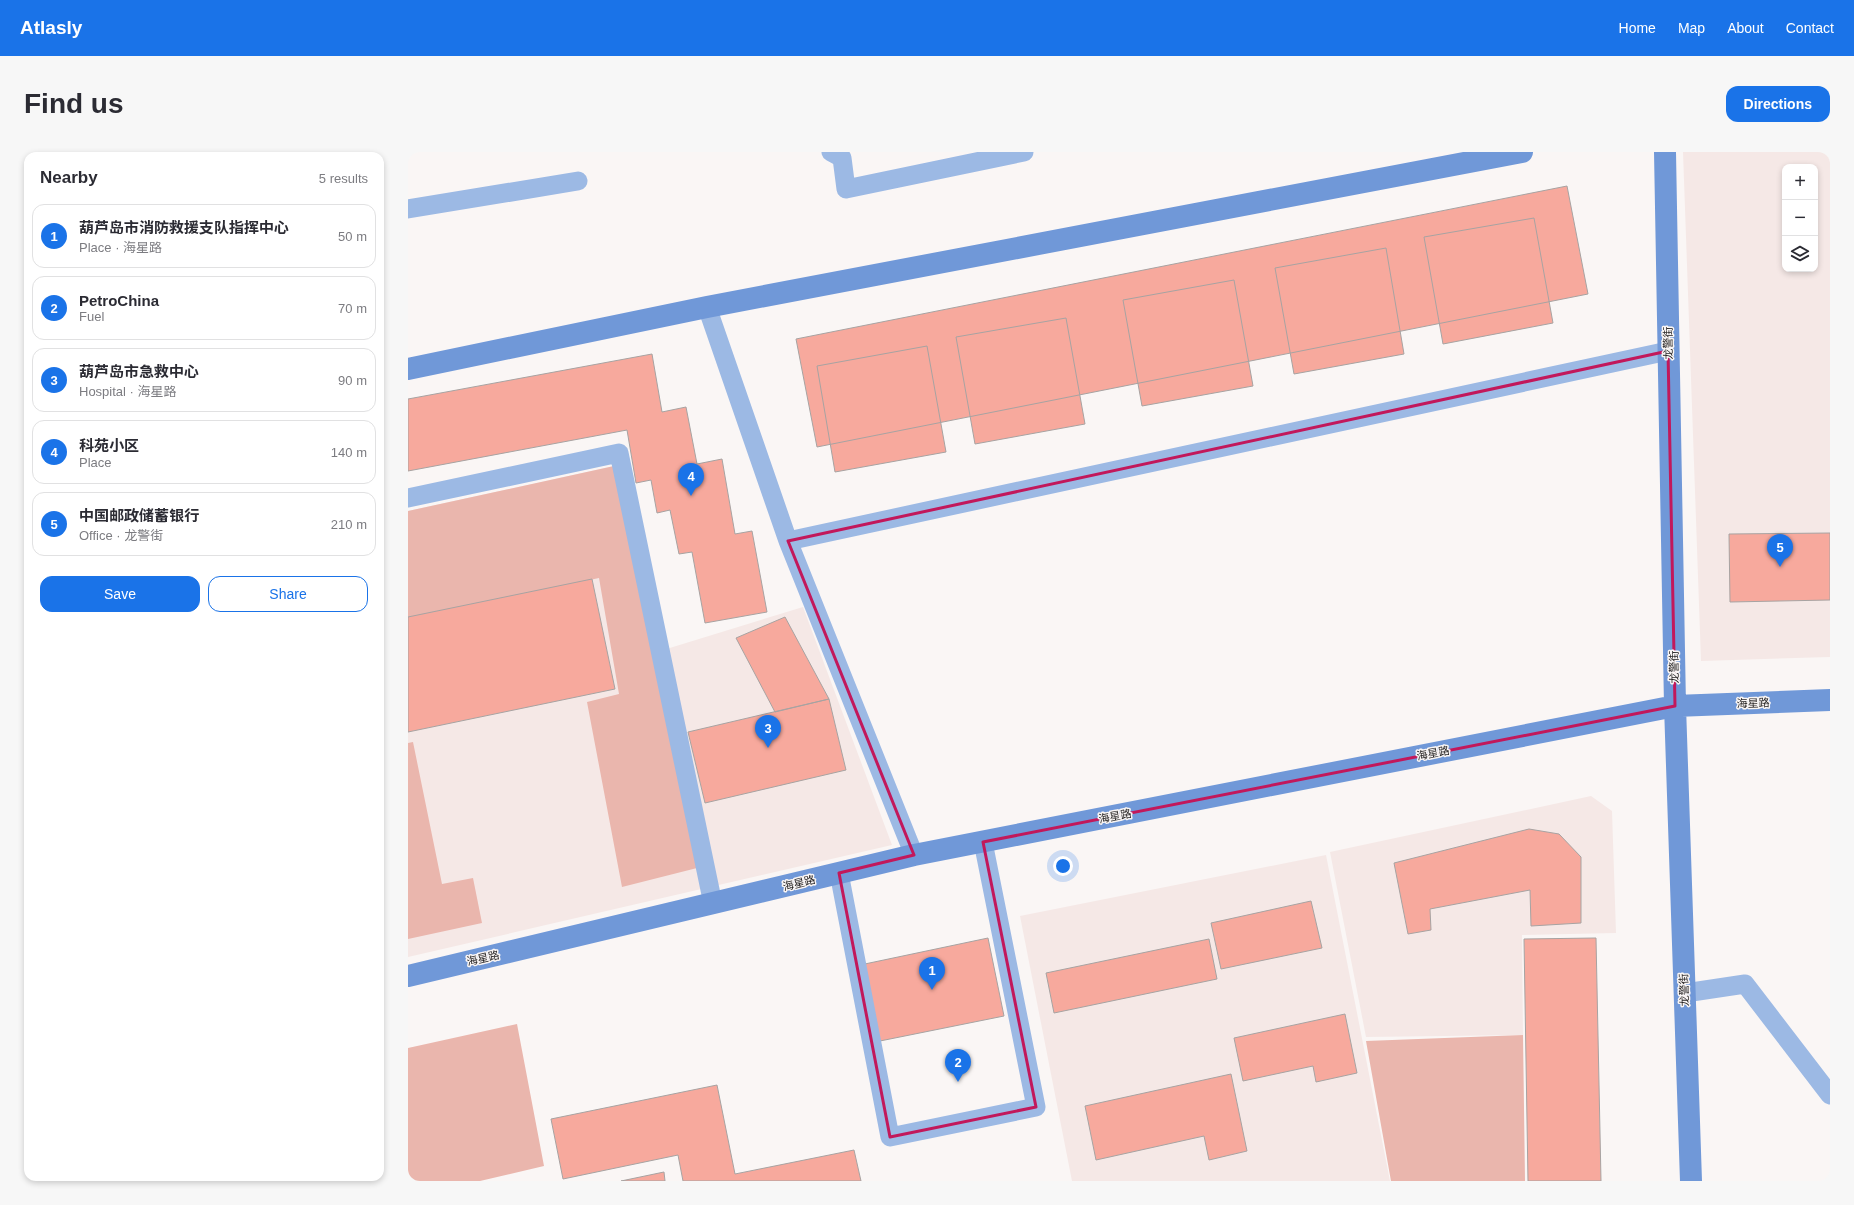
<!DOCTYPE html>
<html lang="en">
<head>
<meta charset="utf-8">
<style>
	:root { --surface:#fff; --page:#f7f7f7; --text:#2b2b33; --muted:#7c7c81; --line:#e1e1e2; --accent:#1a73e8 }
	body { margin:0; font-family:Helvetica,"Noto Sans SC",sans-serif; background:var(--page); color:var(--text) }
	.controls { position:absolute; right:12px; top:12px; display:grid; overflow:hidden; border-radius:8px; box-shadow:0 2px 6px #0003 }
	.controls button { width:36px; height:36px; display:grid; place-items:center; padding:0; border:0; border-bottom:1px solid var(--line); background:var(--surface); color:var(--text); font:20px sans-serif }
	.you { position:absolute; left:655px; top:714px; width:14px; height:14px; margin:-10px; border:3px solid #fff; border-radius:50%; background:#1a73e8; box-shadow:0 0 0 6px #1a73e833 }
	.badge { display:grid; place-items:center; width:26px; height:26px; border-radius:50%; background:var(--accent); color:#fff; font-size:13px; font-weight:700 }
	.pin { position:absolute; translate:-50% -33px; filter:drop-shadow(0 1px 2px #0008) }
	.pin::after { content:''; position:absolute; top:21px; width:14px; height:12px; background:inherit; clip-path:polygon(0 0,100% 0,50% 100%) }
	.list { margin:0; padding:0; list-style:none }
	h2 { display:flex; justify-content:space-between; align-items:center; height:52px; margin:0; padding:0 16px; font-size:17px }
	h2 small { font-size:13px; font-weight:400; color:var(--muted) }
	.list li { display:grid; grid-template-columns:26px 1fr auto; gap:12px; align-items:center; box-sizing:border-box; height:64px; margin:0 8px 8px; padding:0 8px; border:1px solid var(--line); border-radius:12px }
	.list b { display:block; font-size:15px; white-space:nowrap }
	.list p { margin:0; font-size:13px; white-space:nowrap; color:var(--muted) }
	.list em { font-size:13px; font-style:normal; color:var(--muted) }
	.actions { display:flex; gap:8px; padding:12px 16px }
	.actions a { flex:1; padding:9px 0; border:1px solid var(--accent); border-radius:12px; text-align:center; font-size:14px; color:var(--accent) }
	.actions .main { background:var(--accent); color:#fff }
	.icon { flex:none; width:22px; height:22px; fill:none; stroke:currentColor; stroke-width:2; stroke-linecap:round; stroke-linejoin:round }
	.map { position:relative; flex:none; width:1422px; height:1029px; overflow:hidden; border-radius:12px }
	header { display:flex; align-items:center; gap:24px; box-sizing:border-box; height:56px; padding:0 20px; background:var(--accent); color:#fff }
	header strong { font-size:19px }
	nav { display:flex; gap:22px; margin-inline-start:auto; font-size:14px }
	.intro { display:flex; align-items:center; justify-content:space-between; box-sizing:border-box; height:96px; padding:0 24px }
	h1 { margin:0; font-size:28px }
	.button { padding:10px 18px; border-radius:12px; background:var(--accent); color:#fff; font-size:14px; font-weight:700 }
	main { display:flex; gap:24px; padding:0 24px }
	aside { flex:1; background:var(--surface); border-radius:12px; box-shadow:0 2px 6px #0003 }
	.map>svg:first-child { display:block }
	.built { fill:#f5e8e6; fill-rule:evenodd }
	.green { fill:#eab6ad }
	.building { fill:#f7a99d; stroke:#a7a3a2 }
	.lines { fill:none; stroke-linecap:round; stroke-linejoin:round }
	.street { stroke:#9cb9e4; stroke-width:19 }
	.secondary { stroke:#7098d8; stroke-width:22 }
	.marked { fill:none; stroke:#c2185b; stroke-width:3; stroke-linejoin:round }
	.labels { text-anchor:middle; stroke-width:3; stroke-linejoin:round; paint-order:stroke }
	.street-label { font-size:11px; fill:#262424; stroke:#faf6f5 }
</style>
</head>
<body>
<header>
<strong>Atlasly</strong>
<nav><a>Home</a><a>Map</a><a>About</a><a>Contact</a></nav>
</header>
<div class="intro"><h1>Find us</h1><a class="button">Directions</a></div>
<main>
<aside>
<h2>Nearby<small>5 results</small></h2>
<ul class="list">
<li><span class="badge">1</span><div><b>葫芦岛市消防救援支队指挥中心</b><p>Place · 海星路</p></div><em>50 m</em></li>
<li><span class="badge">2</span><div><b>PetroChina</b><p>Fuel</p></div><em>70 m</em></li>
<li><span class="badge">3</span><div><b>葫芦岛市急救中心</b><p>Hospital · 海星路</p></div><em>90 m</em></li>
<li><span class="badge">4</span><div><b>科苑小区</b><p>Place</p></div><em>140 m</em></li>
<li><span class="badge">5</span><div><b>中国邮政储蓄银行</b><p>Office · 龙警街</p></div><em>210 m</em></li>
</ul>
<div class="actions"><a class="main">Save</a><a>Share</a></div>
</aside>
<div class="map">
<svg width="1422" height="1029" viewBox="0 0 1422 1029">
	<rect width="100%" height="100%" fill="#faf6f5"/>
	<path class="built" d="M1275,0H1422V505L1293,509ZM1377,15H1407V117H1377Z
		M206,314L252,499L395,455L484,693L0,805V359Z
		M1183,644L1204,659L1208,781L1114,783L1115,883L958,885L922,700Z
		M918,703L982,1029H664L612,764Z"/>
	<path class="green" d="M206,314L293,715L214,735L179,550L211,542L191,426L0,467V359Z
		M5,590L34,732L65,726L74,771L0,787V591Z
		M109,872L136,1014L72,1029H0V896Z
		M1115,883L1117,1029H983L958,889Z"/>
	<path class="building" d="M1159,34L1180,142L409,295L388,187Z
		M1126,66L1145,171L1035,192L1016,85Z
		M978,96L996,202L886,222L867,116Z
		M826,128L845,234L734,254L715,148Z
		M658,166L677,272L567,292L548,185Z
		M519,194L538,300L427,320L409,214Z
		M244,202L254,260L278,255L289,312L314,307L327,382L344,379L359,460L297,471L284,400L271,402L262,358L249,361L243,328L228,331L219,278L0,319V247Z
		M1422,381V448L1322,450L1321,382Z
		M184,427L207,537L0,580V465Z
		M377,465L421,547L367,560L328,486Z
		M421,547L438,618L297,651L280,580Z
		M1121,677L1151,682L1173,705V771L1123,774L1122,738L1022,757L1023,778L1000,782L986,711Z
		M903,749L914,796L813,817L803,771Z
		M580,786L596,864L467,890L452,813Z
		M1188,786L1193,1029H1120L1116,787Z
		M801,787L809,827L646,861L638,821Z
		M937,862L949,921L908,930L905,914L835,929L826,886Z
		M823,922L839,999L801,1008L796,984L688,1008L677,954Z
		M309,933L327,1022L446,998L453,1029H275L270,1003L155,1027L143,967Z
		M256,1020L257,1029H213Z"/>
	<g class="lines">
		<path class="street" d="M423,0L434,6L438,37L616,0
			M0,57L170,29
			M299,155L380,389L506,703
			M0,346L211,301L305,752
			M380,389L1260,199
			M431,721L482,985L628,955L575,690
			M1277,841L1337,832L1422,943"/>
		<path class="secondary" d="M1257,0L1267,554L1283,1029
			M0,217L299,155L1114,0
			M0,824L506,703L1267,554L1422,548"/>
	</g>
	<path class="marked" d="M1260,199L1267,554L575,690L628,955L482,985L431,721L506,703L380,389Z"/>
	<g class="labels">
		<g class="street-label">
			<text transform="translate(1260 191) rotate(-91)" y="4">龙警街</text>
			<text transform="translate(1266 515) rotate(-91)" y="4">龙警街</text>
			<text transform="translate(1345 551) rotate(-2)" y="4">海星路</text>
			<text transform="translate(1025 601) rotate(-11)" y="4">海星路</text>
			<text transform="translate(707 664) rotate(-11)" y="4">海星路</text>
			<text transform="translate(391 731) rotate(-14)" y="4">海星路</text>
			<text transform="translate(75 806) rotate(-13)" y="4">海星路</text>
			<text transform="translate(1276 838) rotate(-92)" y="4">龙警街</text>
		</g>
	</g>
</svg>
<div class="controls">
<button>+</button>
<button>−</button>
<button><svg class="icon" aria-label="layers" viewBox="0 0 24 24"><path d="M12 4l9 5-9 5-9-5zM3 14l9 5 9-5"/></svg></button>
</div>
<div class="you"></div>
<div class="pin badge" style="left:524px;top:838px">1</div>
<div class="pin badge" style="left:550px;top:930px">2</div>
<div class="pin badge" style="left:360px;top:596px">3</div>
<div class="pin badge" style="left:283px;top:344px">4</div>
<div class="pin badge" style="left:1372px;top:415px">5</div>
</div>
</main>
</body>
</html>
